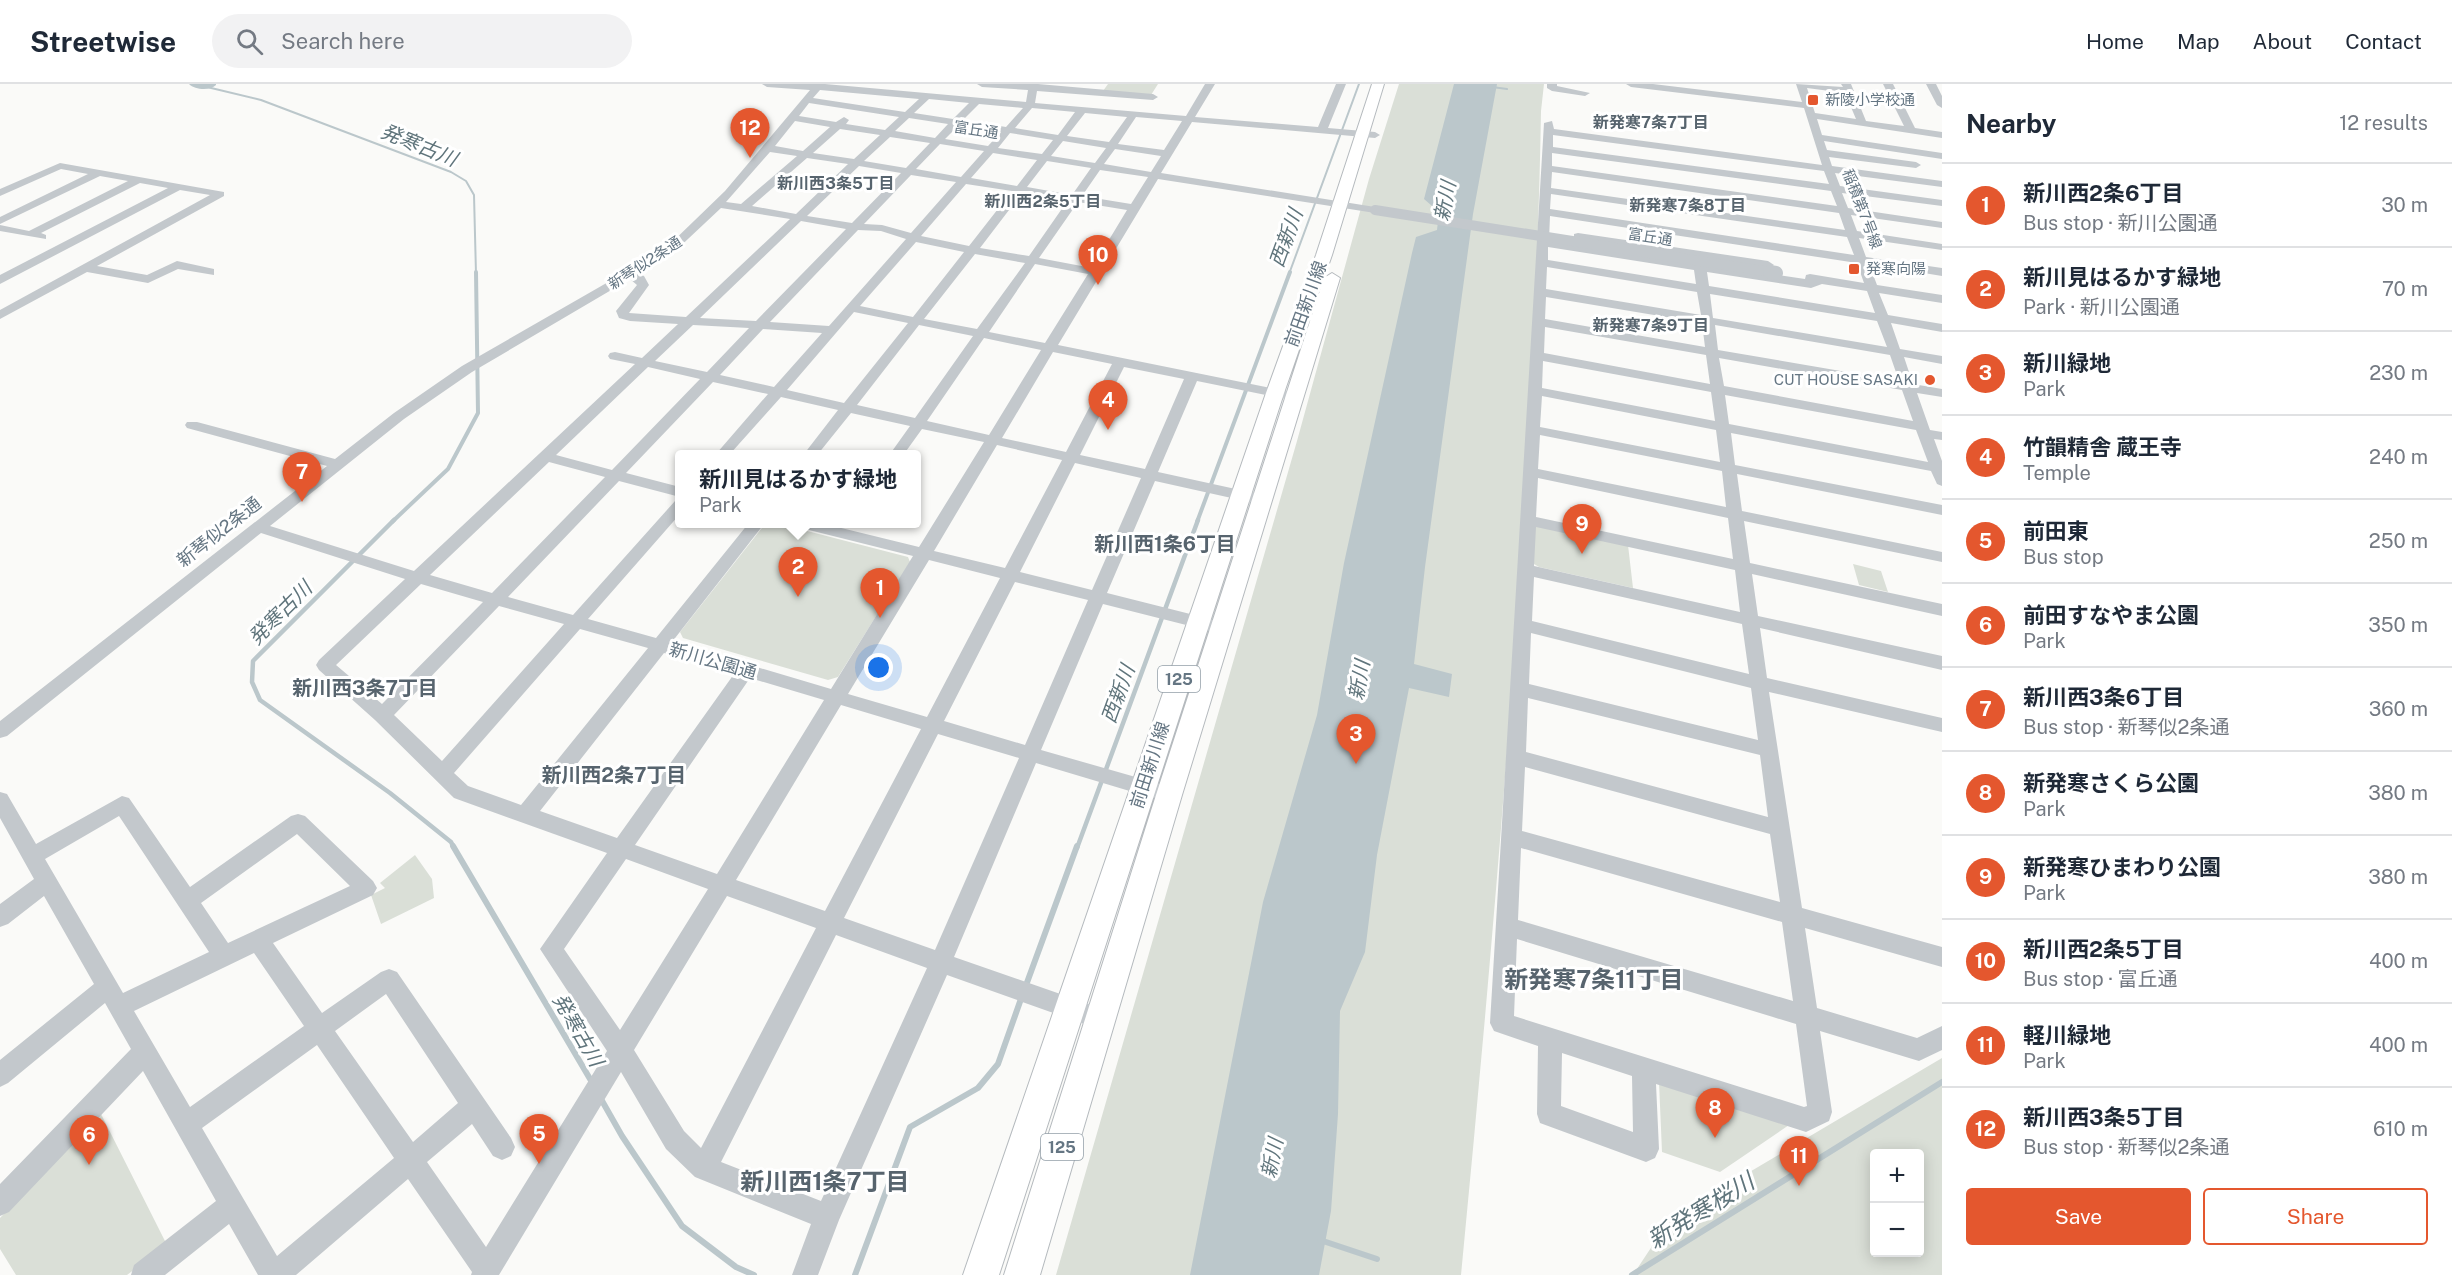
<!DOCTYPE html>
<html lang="en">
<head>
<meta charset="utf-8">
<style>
	:root { --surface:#fff; --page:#f2f2f3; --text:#1f2937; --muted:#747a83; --line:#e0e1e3; --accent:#e4572e }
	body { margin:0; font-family:"Public Sans","Noto Sans JP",sans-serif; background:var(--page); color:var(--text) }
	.controls { position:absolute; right:18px; bottom:18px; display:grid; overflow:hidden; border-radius:6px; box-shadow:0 3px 15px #0003 }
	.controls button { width:54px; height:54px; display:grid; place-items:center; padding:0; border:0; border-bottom:2px solid var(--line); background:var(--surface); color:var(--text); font:30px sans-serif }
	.you { position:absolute; left:879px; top:584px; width:21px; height:21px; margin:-15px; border:4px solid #fff; border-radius:50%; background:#1a73e8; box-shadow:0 0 0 9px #1a73e833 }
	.badge { display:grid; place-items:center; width:39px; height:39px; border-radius:50%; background:var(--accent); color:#fff; font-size:20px; font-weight:700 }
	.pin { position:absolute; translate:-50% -50px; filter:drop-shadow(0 2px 3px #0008) }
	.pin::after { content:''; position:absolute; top:32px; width:21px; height:18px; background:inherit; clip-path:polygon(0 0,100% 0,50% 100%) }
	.popup { position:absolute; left:675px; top:366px; width:246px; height:78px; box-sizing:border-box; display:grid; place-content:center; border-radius:6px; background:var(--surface); filter:drop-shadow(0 2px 4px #0005); font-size:20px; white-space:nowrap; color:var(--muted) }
	.popup b { font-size:22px; color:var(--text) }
	.popup::after { content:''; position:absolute; left:50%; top:100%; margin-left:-12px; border:12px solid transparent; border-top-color:var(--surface) }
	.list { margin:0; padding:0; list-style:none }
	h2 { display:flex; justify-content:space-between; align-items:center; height:78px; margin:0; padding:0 24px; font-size:26px }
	h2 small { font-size:20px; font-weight:400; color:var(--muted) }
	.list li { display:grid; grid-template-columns:39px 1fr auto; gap:18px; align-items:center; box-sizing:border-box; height:84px; padding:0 24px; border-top:2px solid var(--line) }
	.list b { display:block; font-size:22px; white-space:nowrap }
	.list p { margin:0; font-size:20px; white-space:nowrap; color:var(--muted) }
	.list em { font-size:20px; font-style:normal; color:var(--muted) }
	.actions { display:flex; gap:12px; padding:18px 24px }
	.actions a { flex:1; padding:14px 0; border:2px solid var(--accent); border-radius:6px; text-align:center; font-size:21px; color:var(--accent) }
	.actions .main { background:var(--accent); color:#fff }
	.icon { flex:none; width:33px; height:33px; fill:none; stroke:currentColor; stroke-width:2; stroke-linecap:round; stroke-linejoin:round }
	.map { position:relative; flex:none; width:1942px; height:1191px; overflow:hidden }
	header { display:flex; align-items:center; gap:36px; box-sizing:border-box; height:84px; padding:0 30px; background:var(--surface); border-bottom:2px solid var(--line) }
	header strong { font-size:28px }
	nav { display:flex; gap:33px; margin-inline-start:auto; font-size:21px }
	.search { width:420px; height:54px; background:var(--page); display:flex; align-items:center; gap:15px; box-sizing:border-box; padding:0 21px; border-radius:33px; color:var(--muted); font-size:22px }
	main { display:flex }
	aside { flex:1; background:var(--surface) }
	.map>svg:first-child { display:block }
	.green { fill:#dadfd7; fill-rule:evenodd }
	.water { fill:#bbc7cb }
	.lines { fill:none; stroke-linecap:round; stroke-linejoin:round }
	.stream-far3 { stroke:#bbc7cb; stroke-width:2 }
	.stream-far2 { stroke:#bbc7cb; stroke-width:4 }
	.stream-far1 { stroke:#bbc7cb; stroke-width:4.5 }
	.stream { stroke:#bbc7cb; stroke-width:6 }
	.river { fill:#bbc7cb; fill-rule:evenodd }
	.major-casing { stroke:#b5babe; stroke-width:2 }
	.minor { fill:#c3c8cc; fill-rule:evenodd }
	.major { fill:#fff; fill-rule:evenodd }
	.minor-bridge-far1 { stroke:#c3c8cc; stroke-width:10 }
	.minor-bridge { stroke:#c3c8cc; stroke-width:14 }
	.poi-dot { fill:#e4572e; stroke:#fff; stroke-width:2 }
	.labels { text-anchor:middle; stroke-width:6; stroke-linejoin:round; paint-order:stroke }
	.far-poi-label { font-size:15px; fill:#657683; stroke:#fff; text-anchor:start }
	.far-street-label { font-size:15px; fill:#657683; stroke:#fff }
	.far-neighbourhood-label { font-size:16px; font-weight:bold; fill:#57646e; stroke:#fff }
	.shield { fill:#fff; stroke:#939fa8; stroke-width:1.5 }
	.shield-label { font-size:16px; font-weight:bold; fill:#657683 }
	.street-label { font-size:18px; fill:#657683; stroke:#fff }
	.water-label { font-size:20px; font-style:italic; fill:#60757c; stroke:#fff }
	.neighbourhood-label { font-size:20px; font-weight:bold; fill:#57646e; stroke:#fff }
	.near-neighbourhood-label { font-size:24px; font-weight:bold; fill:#57646e; stroke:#fff }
	.near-water-label { font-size:24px; font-style:italic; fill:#60757c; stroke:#fff }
</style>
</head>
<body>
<header>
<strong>Streetwise</strong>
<div class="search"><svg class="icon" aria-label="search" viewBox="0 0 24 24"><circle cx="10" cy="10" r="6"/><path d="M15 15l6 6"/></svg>Search here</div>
<nav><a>Home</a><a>Map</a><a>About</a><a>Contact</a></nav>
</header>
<main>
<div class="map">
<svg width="1942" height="1191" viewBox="0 0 1942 1191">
	<rect width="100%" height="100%" fill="#fafaf8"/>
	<path class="green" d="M1108,0H1158L1151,11L1103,7Z
		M1399,0H1544L1541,27C1539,156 1532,285 1524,414C1509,673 1486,932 1461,1191H1056L1297,357L1369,95Z
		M765,440H780L908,473L910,478L838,593L828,596L683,554L680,548Z
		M1538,442L1628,461L1633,504L1539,483L1534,480V443Z
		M1853,480L1881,487L1888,508L1859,501Z
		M415,771L432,795L434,814L381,840L371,811L385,804L380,799Z
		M1942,974V1191H1633L1670,1135ZM1874,1070H1920V1168H1874Z
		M1659,998L1789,1041L1720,1088L1662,1068Z
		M100,1028L167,1161L127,1191H16L0,1165V1134Z"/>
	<path class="water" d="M1454,0H1497L1473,130L1425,483L1414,580L1452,590L1449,613L1409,604L1377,771L1365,868L1340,927L1338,1030L1331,1127L1319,1191H1190L1263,818L1317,631L1344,479L1412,169L1416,153L1437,146L1439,128L1424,115Z"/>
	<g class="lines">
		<path class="stream-far3" d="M207,3L261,16L451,88L466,97L474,111L476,190
			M1492,3L1507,5
			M1289,190L1359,0"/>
		<path class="stream-far2" d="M392,438L448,385L478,329L476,188
			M1197,438L1290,188"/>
		<path class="stream-far1" d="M394,436L253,577L252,598L260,616L390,709L451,758L454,764
			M1077,764L1198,436"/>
		<path class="stream" d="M453,762L593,1000
			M1025,904L1077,762
			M601,1015L622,1052L682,1142L736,1183L754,1191
			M1320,1156L1377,1175
			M855,1191L910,1043L978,1004L998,980L1022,912
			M1632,1191L1942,998"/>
		<path class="river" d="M189,0H216V1C210,7 195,6 189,0Z"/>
		<g class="major-casing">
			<path id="major" d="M1372,0H1384L1332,171L1284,309L999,1191H963L1266,309L1316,171Z
				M1332,189L1340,194L1182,711L1040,1191H1004L1156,711L1324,194Z"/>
		</g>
		<path class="minor" d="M762,0H825L1026,18L1028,6L982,3L977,0H1038L1153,10L1158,13L1153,16L1037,7L1035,19L1186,32L1205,0H1215L1195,33L1318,43L1336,0H1346L1328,44L1375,48L1380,51L1375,54L1192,38L1161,89L1375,123L1380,126L1375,129L1158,95L1058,261L1296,309L1303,313L1296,317L1197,297L1158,388L1263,411L1271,416L1263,421L1155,397L1107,509L1210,535L1216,537L1219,541L1216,545L1210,547L1103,520L1041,666L1160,700L1163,706L1160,712L1153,714L1036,679L954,873L1109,927L1113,935L1109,943L1101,946L947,891L839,1136L818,1191H792L811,1140L695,1093L666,1065L621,988L499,1191H471L472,1188L408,1095L296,1191H258L229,1140L165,1191H131L134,1181L216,1117L143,987L9,1128L0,1132V1100L131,965L105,919L8,999L0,1003V976L94,900L44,812L8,840L0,843V820L34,795L0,734V708L7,710L36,760L122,712L129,714L190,803L291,732L298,730L305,732L373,797L377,804L373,811L273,859L322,929L381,888L389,885L397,888L511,1054L515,1063L511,1072L502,1076L493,1072L472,1040L427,1078L486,1163L607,967L540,865L607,769L454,714L375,636L319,586L316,581L319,576L405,495L261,449L7,652L0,654V637L327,382L187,344L185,341L187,338H197L335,375L394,329L462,282L664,166L725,107L810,6L767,3ZM820,6L919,15L905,28L813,14ZM929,15L969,19L953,35L914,29ZM809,19L899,33L885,46L846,40L849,36L844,33L836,38L799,32ZM979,20L1023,24L1006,43L963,36ZM1032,24L1075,28L1058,51L1015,44ZM1085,29L1127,33L1109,58L1067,52ZM1136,33L1182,37L1164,66L1118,60ZM909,34L948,40L935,54L895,47ZM795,37L830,43L803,67L775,62ZM958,42L1001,48L988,62L945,55ZM840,45L880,51L854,75L813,69ZM1010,49L1053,56L1042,70L998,64ZM890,53L930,59L906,84L864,77ZM1063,57L1106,64L1095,79L1051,72ZM940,60L984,67L961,93L916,85ZM1115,65L1161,72L1151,88L1104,80ZM770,68L797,72L741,120L726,118ZM993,69L1037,76L1017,102L971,94ZM807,74L848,80L796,130L752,122ZM1047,77L1091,84L1072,111L1027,103ZM859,82L901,89L852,139L807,132ZM1100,86L1148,93L1131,120L1082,112ZM911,91L956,98L911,149L882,141L864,140ZM966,100L1012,107L969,162L921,152ZM1022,109L1068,116L1029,172L980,164ZM1078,118L1127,126L1092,184L1039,174ZM721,124L790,135L686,233L629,229L649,201L644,192L639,190L672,170ZM801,137L846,145L756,237L700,234ZM858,146L881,147L906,155L829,242L770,238ZM916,158L964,168L913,233L860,222ZM975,170L1025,179L977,245L924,235ZM1035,180L1088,190L1045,259L989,248ZM630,195L637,201L616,227L619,234L630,237L678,240L642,274L615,268L610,269L608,272L610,275L635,280L414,487L270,442L404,335L472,288ZM854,228L908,239L844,319L787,306ZM693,241L749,244L707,288L655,277ZM919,241L973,252L915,334L857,321ZM763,245L822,249L774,303L720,291ZM984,254L1041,266L989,351L927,337ZM1053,268L1112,280L1066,368L1002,354ZM648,283L700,295L612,386L556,371ZM1124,283L1184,295L1145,385L1080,371ZM713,298L768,310L716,370H730L781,313L838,326L804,370H818L851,329L910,342L890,370H904L922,345L984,358L919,463L825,440H799L801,444L913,472L831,605L672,558L764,440H748L656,554L588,535L680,430V415L675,417L573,531L508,513L619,397L680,413V403L626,389ZM997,361L1062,376L1005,484L934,467ZM549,378L605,393L492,509L430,491ZM1075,379L1141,394L1092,506L1020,488ZM929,476L1000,494L927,633L848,610ZM1015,498L1088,516L1025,661L944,637ZM421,500L483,518L382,620L336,581ZM499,522L564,540L442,677L394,631ZM580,545L648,564L521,721L468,702L454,689ZM664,569L734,590L617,754L540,727ZM750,594L824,616L717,790L635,761ZM841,621L921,645L825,827L736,796ZM938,650L1019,674L935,866L844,834ZM119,732L209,868L123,909L45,775ZM297,750L350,802L228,859L201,819ZM626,775L708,805L620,946L564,865ZM727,812L816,844L701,1064L684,1047L634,966ZM836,851L927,884L821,1117L721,1078ZM254,869L304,942L190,1023L134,927ZM386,910L458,1019L413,1058L335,947ZM317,961L394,1074L277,1172L202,1044Z
			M1547,0H1557V2L1590,9L1585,12L1552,7L1547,4Z
			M1626,0H1653L1802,18L1796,0L1843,3L1841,0H1851L1866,37L1904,42L1883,0H1893L1915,44L1942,48V54L1817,35L1822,51L1942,69V75L1824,57L1827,66L1916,78L1921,81L1916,84L1829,73L1832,82L1942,97V103L1835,89L1840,102L1942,116V122L1842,109L1848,124L1942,138V144L1851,131L1857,147L1942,160V166L1859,154L1866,173L1942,184V192L1869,180L1877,201L1942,211V219L1879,209L1888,231L1942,240V248L1891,239L1900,265L1942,272V280L1904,273L1913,300L1942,305V313L1917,309L1930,346L1942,348V356L1934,355L1942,377V402L1937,400L1931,387L1731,349L1735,381L1942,421V431L1737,390L1742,427L1942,468V478L1744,437L1750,479L1942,520V532L1752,490L1758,532L1942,572V586L1760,544L1767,594L1942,634V648L1769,608L1802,824L1942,863V883L1805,844L1817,924L1917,954L1942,942V966L1919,977L1820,947L1832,1028L1829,1037L1806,1048L1656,1000L1659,1065L1655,1074L1646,1078L1540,1039L1537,1030L1538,962L1494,947L1490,939L1544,39L1552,37L1554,45L1822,81L1804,24L1631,3ZM1807,4L1845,9L1856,35L1815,29ZM1553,51L1824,87L1829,100L1553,63ZM1552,69L1831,107L1837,122L1552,82ZM1552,88L1839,129L1845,146L1551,104ZM1551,110L1847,153L1854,171L1550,125ZM1550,132L1857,179L1864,199L1810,190L1806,191L1805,195L1549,156ZM1548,163L1694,186L1696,200L1548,176ZM1547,183L1697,208L1701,231L1546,205ZM1707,188L1811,204L1822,200L1867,207L1875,229L1709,202ZM1710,210L1877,237L1887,263L1713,234ZM1546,213L1702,239L1705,263L1545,235ZM1715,241L1890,271L1899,297L1718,266ZM1545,243L1706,271L1710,300L1544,269ZM1719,274L1902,306L1913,337L1724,302ZM1543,277L1711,308L1715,337L1542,304ZM1725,311L1916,346L1928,378L1729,340ZM1542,312L1716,346L1720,378L1540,343ZM1540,351L1722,387L1726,423L1538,385ZM1538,394L1728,434L1733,475L1536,433ZM1536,443L1735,486L1740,528L1534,482ZM1534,493L1742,540L1749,590L1532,537ZM1531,549L1751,604L1758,656L1529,600ZM1528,614L1760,671L1768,733L1526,668ZM1525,683L1770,750L1780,818L1522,747ZM1521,764L1782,838L1793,917L1518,836ZM1517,855L1796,940L1807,1022L1804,1023L1514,932ZM1562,969L1632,992L1633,1048L1561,1022Z
			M1926,0H1936L1942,12V24L1937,21Z
			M60,79L224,108V112L97,182L147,191L177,177L214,185V191L178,185L148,199L87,188L0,235V226L210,111L180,106L0,200V191L168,104L140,99L41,149L46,151V155L0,147V141L29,147L128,97L100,92L0,140V133L88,90L61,85L0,112V105Z
			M1578,149L1768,177L1774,181L1768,185L1574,154V150Z"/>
		<use href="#major" class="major"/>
		<path class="minor-bridge-far1" d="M1375,126L1776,189"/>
		<path class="minor-bridge" d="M1770,188L1776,189"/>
	</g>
	<g class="poi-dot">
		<rect x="1807" y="10" width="12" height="12" rx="3"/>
		<rect x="1848" y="179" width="12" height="12" rx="3"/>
		<circle cx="1930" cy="296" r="6"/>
	</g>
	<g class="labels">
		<g class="far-poi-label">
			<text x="1825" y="21">新陵小学校通</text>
			<text x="1866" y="190">発寒向陽</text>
			<text x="1918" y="301" text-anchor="end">CUT HOUSE SASAKI</text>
		</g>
		<g class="far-street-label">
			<text transform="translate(976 46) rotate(9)" y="5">富丘通</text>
			<text transform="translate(1862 125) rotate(69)" y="5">稲積第7号線</text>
			<text transform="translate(1650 153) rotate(9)" y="5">富丘通</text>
			<text transform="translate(645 179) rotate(-33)" y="5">新琴似2条通</text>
		</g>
		<g class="far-neighbourhood-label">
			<text x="1651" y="44">新発寒7条7丁目</text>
			<text x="836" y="105">新川西3条5丁目</text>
			<text x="1043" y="123">新川西2条5丁目</text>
			<text x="1688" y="127">新発寒7条8丁目</text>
			<text x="1651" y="247">新発寒7条9丁目</text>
		</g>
		<g class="shield">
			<rect x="1158" y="582" width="42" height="26" rx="4.5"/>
			<rect x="1041" y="1050" width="42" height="26" rx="4.5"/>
		</g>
		<g class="shield-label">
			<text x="1179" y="601">125</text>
			<text x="1062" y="1069">125</text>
		</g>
		<g class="street-label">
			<text transform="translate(1306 220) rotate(-70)" y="6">前田新川線</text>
			<text transform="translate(219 448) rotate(-38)" y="6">新琴似2条通</text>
			<text transform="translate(713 577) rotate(16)" y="6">新川公園通</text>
			<text transform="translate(1150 681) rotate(-72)" y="6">前田新川線</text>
		</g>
		<g class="water-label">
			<text transform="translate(419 61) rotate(22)" y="7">発寒古川</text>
			<text transform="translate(1445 117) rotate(-79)" y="7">新川</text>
			<text transform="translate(1286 154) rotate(-70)" y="7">西新川</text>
			<text transform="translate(280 529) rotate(-45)" y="7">発寒古川</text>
			<text transform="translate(1359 596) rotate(-80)" y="7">新川</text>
			<text transform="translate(1118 610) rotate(-70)" y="7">西新川</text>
			<text transform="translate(578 946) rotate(60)" y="7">発寒古川</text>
			<text transform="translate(1272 1074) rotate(-78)" y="7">新川</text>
		</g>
		<g class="neighbourhood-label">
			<text x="1165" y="467">新川西1条6丁目</text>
			<text x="365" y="611">新川西3条7丁目</text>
			<text x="614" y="698">新川西2条7丁目</text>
		</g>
		<g class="near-neighbourhood-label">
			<text x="1594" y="904">新発寒7条11丁目</text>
			<text x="825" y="1106">新川西1条7丁目</text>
		</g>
		<g class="near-water-label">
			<text transform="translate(1701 1127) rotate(-32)" y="8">新発寒桜川</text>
		</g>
	</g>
</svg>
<div class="controls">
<button>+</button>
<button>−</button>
</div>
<div class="you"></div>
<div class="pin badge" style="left:880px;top:534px">1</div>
<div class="pin badge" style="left:798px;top:513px">2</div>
<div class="popup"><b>新川見はるかす緑地</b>Park</div>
<div class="pin badge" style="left:1356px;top:680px">3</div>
<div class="pin badge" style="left:1108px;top:346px">4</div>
<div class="pin badge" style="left:539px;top:1080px">5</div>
<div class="pin badge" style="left:89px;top:1081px">6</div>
<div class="pin badge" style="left:302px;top:418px">7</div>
<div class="pin badge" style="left:1715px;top:1054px">8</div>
<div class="pin badge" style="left:1582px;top:470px">9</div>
<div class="pin badge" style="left:1098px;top:201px">10</div>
<div class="pin badge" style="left:1799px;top:1102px">11</div>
<div class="pin badge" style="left:750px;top:74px">12</div>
</div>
<aside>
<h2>Nearby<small>12 results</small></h2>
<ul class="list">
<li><span class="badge">1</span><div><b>新川西2条6丁目</b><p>Bus stop · 新川公園通</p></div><em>30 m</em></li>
<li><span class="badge">2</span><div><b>新川見はるかす緑地</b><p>Park · 新川公園通</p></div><em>70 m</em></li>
<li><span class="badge">3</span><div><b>新川緑地</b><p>Park</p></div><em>230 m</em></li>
<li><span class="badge">4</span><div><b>竹韻精舎 蔵王寺</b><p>Temple</p></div><em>240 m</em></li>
<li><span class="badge">5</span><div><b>前田東</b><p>Bus stop</p></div><em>250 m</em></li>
<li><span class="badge">6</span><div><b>前田すなやま公園</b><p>Park</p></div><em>350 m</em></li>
<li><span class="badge">7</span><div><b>新川西3条6丁目</b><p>Bus stop · 新琴似2条通</p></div><em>360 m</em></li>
<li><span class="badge">8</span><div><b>新発寒さくら公園</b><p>Park</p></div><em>380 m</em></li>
<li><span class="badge">9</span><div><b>新発寒ひまわり公園</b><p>Park</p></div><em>380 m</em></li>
<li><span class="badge">10</span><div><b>新川西2条5丁目</b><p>Bus stop · 富丘通</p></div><em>400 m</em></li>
<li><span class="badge">11</span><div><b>軽川緑地</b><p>Park</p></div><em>400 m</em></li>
<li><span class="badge">12</span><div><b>新川西3条5丁目</b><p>Bus stop · 新琴似2条通</p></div><em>610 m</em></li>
</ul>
<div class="actions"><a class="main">Save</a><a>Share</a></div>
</aside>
</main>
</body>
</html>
